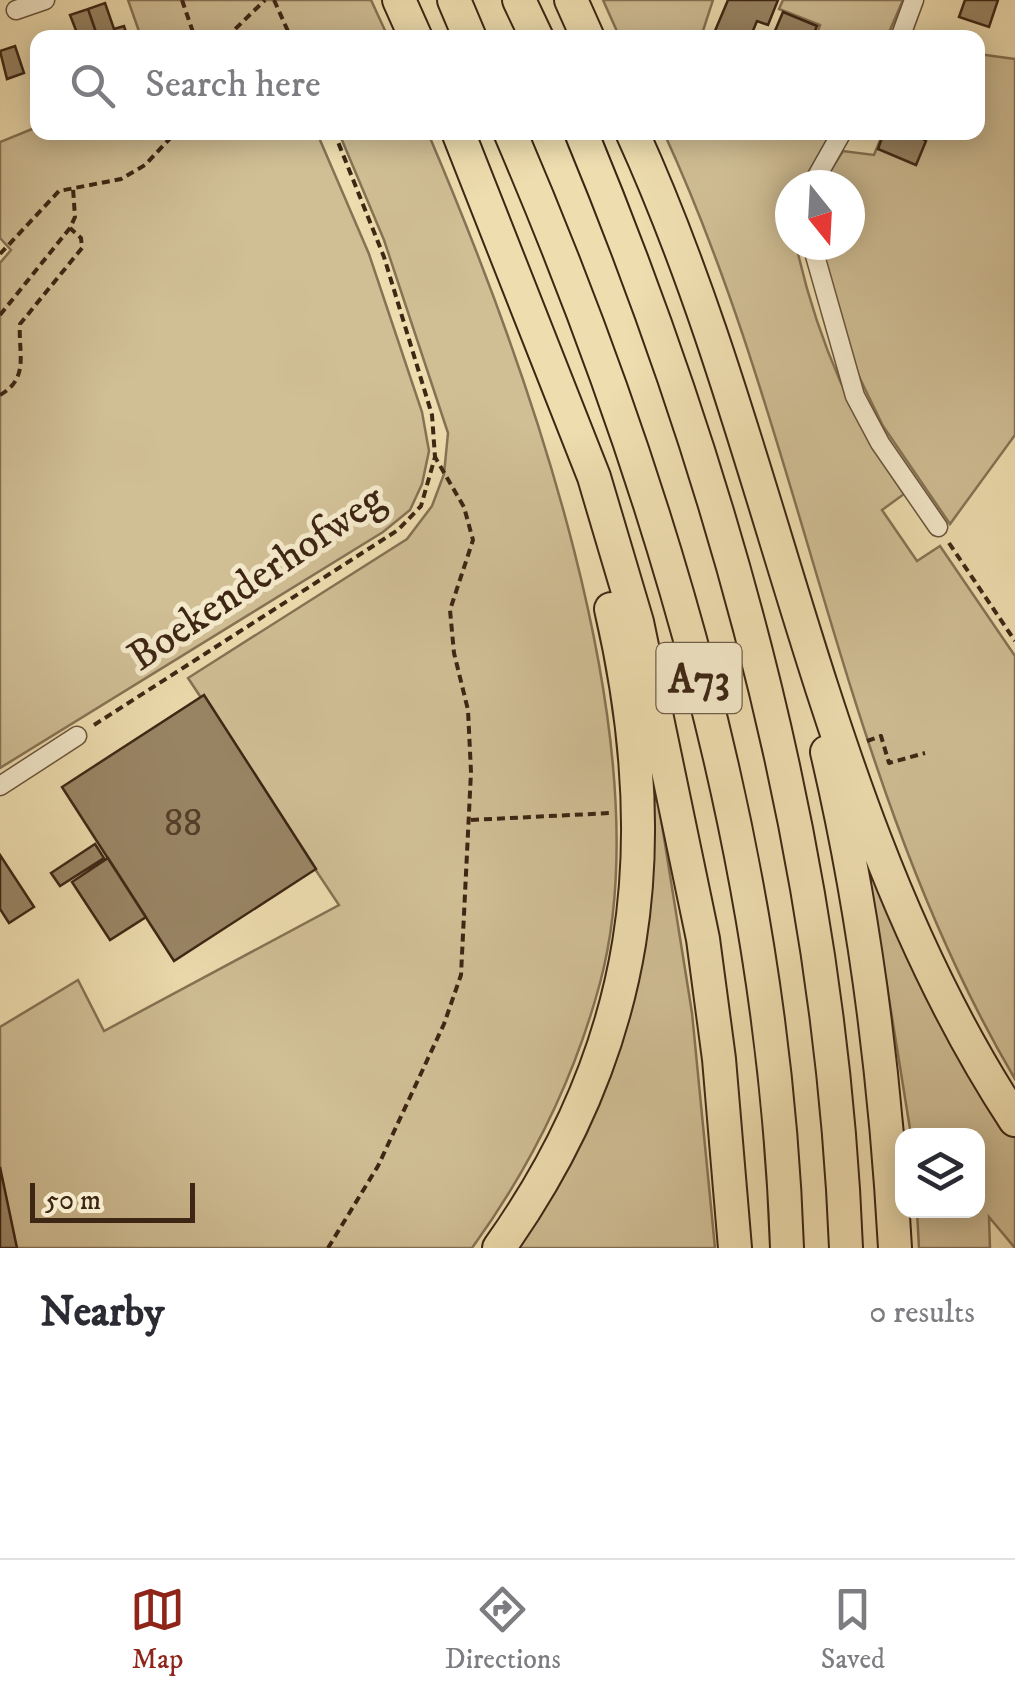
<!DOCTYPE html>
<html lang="en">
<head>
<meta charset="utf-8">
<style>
	:root { --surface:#fff; --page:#f7f7f7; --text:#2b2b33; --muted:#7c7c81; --line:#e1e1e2; --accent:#8f2418 }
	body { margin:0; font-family:"IM FELL DW Pica",serif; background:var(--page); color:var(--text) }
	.controls { position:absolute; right:30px; bottom:30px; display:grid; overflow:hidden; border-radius:20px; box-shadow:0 5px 25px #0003 }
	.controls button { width:90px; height:90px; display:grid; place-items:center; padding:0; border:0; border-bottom:2px solid var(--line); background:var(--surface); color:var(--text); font:50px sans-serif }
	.compass { position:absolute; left:775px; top:170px; width:90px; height:90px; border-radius:50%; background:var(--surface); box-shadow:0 5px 25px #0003; rotate:162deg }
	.scale { position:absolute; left:30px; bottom:25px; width:165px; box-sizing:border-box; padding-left:10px; border:5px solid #3d2614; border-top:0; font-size:28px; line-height:35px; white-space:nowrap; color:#3d2614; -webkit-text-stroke:8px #f4e9cb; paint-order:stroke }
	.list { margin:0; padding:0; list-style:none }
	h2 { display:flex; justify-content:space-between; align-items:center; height:130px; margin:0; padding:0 40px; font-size:42px }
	h2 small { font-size:32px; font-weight:400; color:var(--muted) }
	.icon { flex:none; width:55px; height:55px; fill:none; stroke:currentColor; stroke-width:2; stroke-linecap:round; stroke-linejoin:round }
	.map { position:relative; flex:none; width:1015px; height:1248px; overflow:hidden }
	.search { position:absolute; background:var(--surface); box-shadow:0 5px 25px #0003; left:30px; right:30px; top:30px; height:110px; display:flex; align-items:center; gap:25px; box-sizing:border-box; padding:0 35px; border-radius:20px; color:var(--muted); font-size:38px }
	.sheet { height:310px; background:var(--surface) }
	nav { display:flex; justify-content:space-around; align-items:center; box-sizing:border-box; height:140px; border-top:2px solid var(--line); background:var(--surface); font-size:28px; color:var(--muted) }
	nav a { display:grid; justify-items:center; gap:5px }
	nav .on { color:var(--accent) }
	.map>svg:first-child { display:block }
	.green { fill:#d0be95; stroke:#867254; stroke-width:2.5 }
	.building { fill:#998565; stroke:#3d2614; stroke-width:2.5 }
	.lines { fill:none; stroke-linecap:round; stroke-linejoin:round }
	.minor-casing { stroke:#69543b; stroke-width:21 }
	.motorway-casing { stroke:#3d2614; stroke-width:36 }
	.path { stroke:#3d2614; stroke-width:4; stroke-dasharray:8 5; stroke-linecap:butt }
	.minor { stroke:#f4e9cb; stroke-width:18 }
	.motorway { stroke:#eeddaf; stroke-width:32 }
	.labels { text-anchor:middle; stroke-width:10; stroke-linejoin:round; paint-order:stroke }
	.number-label { font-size:38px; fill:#543e28 }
	.shield { fill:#f4e9cb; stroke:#74604b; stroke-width:2.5 }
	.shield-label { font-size:40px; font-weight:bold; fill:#3d2614 }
	.street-label { font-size:42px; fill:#3d2614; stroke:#f4e9cb }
</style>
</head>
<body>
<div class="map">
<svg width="1015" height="1248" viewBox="0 0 1015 1248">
	<rect width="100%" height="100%" fill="#eeddaf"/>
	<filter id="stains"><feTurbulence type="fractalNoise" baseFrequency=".002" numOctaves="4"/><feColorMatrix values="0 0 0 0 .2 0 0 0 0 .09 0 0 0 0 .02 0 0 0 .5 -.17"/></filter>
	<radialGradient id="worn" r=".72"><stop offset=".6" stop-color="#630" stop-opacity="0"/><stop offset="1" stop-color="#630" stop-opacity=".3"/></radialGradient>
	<path class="green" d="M128,0H371L388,37H141Z
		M603,0H713L701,37L620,38Z
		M783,0H903L887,37H816L820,25L779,9Z
		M978,54L1015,59V435L950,524L883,426L849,356L820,245H850V185H821L843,151L874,155L883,133L978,132Z
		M37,127L38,132L317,133L369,254L422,412L429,451L422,484L410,510L383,532L0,768V263L11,250L0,238V142Z
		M339,133H428C524,358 665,741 600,983C574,1080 530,1168 472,1248H16L0,1175V1027L78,980L104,1031L339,905L188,678L407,539L432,506L444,474L448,433L384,240Z
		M664,133H832L802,185H790V245H796C816,335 851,419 904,494L882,510L917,561L940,546L1015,656V1079C842,787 805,439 664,133Z
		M856,794L1015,1130V1248L989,1217L990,1248H919L917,1211L978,1210V1136L911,1135Z
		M658,800L692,1013L715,1248H518C616,1114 658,965 654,801Z"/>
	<path class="building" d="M728,0H778L768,25L757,21L750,38H712Z
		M965,0H998L989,27L959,17Z
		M105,3L114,29L124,26L128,38H98L88,9Z
		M88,9L98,38H79L70,15Z
		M783,12L817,26L812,38H772Z
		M15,46L24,73L7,79L0,51Z
		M884,132H911L926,141L916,165L878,149Z
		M204,695L316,869L174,961L62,787Z
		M95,844L104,858L60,886L51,873Z
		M0,855L34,907L9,923L0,909Z
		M108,858L146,917L110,940L72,882Z
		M0,1167L17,1248H0Z"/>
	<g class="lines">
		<g class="minor-casing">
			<path id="minor" d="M16,10L45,0
				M900,38L914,0
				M812,185L842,132
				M812,245L855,396L880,443L938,527
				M0,786L77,736"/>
		</g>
		<g class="motorway-casing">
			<path id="motorway" d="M399,0L416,38
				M454,0L470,38
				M519,0L537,38
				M571,0L588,38
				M458,132L594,477L637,622L703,939L719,1059L735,1248
				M510,132C661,484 774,863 787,1248
				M581,132C727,485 831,865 846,1248
				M632,132C779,454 819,822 1015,1120
				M827,752C865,914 886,1082 895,1248
				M499,1248C642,1047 666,846 611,609"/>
		</g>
		<path class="path" d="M182,0L195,38
			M274,0L291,38
			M226,38L265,0
			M0,254L59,191L121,179L145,165L176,132
			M0,315L70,228L75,217L73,188
			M0,395C30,378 18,353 20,324L82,248L81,238L70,228
			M949,543L1015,641
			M94,725L398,530L421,506L435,457L432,415L384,257L334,132
			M867,741L881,736L889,763L925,753
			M471,820L611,813
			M328,1248L378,1166L444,1024L461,975L471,772L468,710L454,653L450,610L473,540L464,507L435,457"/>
		<use href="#minor" class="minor"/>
		<use href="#motorway" class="motorway"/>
	</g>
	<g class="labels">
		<g class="number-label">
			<text x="183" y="835">88</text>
		</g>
		<rect class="shield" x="656.5" y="643" width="85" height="70" rx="8"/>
		<g class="shield-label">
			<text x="699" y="692">A73</text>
		</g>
		<g class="street-label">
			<text transform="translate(255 576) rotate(-34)" y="15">Boekenderhofweg</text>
		</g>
	</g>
	<rect width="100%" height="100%" filter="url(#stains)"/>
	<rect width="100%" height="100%" fill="url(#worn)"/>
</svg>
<div class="controls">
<button><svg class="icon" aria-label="layers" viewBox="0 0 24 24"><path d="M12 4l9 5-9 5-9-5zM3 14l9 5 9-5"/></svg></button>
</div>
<svg class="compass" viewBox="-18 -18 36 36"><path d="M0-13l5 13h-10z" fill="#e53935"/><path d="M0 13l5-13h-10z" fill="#7c7c81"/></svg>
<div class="scale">50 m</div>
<div class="search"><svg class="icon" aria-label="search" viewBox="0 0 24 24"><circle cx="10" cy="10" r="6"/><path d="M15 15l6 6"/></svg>Search here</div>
</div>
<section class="sheet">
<h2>Nearby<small>0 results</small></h2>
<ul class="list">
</ul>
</section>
<nav>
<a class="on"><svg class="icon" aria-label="map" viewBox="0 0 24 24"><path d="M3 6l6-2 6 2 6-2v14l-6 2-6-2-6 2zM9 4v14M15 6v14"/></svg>Map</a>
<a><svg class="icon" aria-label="directions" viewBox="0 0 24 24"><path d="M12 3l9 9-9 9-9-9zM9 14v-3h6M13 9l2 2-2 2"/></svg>Directions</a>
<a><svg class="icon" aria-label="saved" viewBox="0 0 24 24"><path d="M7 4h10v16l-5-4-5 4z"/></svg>Saved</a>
</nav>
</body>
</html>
